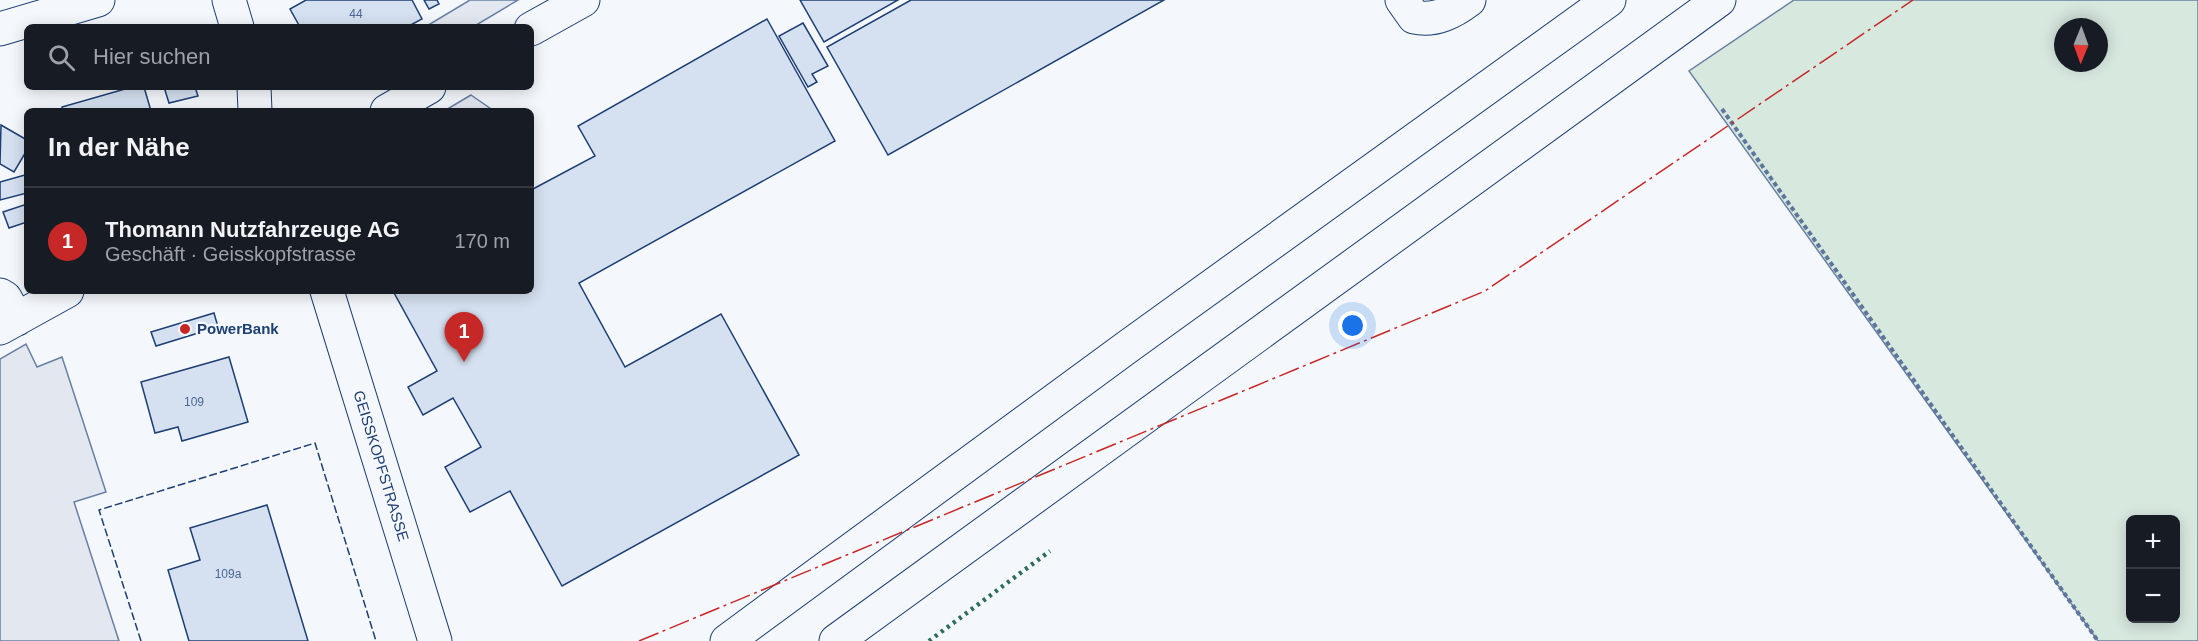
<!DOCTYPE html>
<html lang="de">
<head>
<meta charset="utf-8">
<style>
	:root { --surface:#171b24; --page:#242831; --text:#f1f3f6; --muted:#9ea1a6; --line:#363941; --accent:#c62828 }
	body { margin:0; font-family:Helvetica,sans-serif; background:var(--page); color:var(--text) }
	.controls { position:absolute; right:18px; bottom:18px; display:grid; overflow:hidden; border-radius:9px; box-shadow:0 3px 15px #0003 }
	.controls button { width:54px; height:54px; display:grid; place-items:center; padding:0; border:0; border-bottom:2px solid var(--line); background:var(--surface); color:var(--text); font:30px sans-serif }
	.compass { position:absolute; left:2054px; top:18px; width:54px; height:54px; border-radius:50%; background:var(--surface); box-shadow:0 3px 15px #0003; rotate:181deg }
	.you { position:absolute; left:1353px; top:326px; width:21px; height:21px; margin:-15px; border:4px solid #fff; border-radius:50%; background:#1a73e8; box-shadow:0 0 0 9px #1a73e833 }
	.badge { display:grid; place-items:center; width:39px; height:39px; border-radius:50%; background:var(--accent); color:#fff; font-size:20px; font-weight:700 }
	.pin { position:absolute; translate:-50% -50px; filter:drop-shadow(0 2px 3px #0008) }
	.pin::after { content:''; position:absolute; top:32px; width:21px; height:18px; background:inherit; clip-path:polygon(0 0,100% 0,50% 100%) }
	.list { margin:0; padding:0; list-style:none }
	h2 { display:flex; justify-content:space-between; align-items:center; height:78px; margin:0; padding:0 24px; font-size:26px }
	h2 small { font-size:20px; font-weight:400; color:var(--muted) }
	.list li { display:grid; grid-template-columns:39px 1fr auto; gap:18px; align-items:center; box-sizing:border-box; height:108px; padding:0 24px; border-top:2px solid var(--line) }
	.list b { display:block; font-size:22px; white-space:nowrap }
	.list p { margin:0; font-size:20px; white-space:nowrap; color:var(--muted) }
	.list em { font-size:20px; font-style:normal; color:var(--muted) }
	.icon { flex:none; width:33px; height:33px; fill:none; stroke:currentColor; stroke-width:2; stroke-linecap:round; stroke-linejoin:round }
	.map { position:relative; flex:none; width:2198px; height:641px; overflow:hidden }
	.search { position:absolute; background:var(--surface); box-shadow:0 3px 15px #0003; left:24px; top:24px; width:510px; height:66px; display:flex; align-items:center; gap:15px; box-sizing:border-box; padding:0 21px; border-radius:9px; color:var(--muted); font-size:22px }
	.panel { position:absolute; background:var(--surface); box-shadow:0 3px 15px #0003; left:24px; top:108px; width:510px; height:186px; border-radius:9px }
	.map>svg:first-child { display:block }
	.green { fill:#d7e8df; stroke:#687fa3; stroke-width:1.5; fill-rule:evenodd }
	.parking { fill:#e3e8f0; stroke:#687fa3; stroke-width:1.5 }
	.building { fill:#d5e0f0; stroke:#1d3f73; stroke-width:1.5 }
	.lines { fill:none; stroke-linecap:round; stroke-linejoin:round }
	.minor-casing { stroke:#1d3f73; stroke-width:35 }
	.highway-casing { stroke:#1d3f73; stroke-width:35 }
	.path { stroke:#5e769c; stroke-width:4; stroke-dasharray:4.5 3; stroke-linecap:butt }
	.minor { stroke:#f4f7fb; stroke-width:33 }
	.highway { stroke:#f4f7fb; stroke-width:33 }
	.hedge { stroke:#2c6c60; stroke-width:4.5; stroke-dasharray:3 4.5; stroke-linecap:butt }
	.fence { stroke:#1d3f73; stroke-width:1.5; stroke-dasharray:8 3; stroke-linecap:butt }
	.power { stroke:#c62828; stroke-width:1.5; stroke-dasharray:21 4.5 3 4.5; stroke-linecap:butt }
	.poi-dot { fill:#c62828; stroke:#f4f7fb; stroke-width:2 }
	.labels { text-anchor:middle; stroke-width:4.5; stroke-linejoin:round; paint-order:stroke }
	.number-label { font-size:12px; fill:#4b6792 }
	.poi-label { font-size:15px; font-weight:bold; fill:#1d3f73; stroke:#f4f7fb; text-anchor:start }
	.street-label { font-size:15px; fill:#1d3f73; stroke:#f4f7fb }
</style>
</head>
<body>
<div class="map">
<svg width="2198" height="641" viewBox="0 0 2198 641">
	<rect width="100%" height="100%" fill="#f4f7fb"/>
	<path class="green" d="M1794,0H2198V641H2098L1689,71ZM2063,27H2099V63H2063ZM2130,520H2176V618H2130Z"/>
	<path class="parking" d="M470,0H518L473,27H425Z
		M471,95L494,111H444Z
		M26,344L37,367L62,357L106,492L74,502L119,641H0V359Z"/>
	<path class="building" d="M306,0H412L422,19L407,27H300L290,9Z
		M424,0H437L439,4L429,9Z
		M800,0H898L824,42Z
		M911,0H1164L888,155L827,47Z
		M767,19L835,141L579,283L625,367L721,314L799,455L562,586L510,491L470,512L445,467L481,447L453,398L423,415L408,387L437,371L393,291H531V190L595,156L578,126Z
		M803,23L828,66L812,74L817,82L808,87L779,36Z
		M132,87H144L151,111H63L62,107Z
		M164,87H195L198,96L169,103Z
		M1,125L27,140V150L14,172L0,164Z
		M25,175L27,193L0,200V182Z
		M27,204V222L9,228L3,212Z
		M214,313L218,327L156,346L151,332Z
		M229,357L248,422L182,441L178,427L155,433L141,382Z
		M267,505L308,641H189L168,570L200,560L190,528Z"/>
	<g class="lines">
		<g class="minor-casing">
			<path id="minor" d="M229,0L237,27
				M1402,0L1414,17C1435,22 1453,12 1469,0
				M0,29L98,0
				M531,29L583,0
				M254,87L255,111
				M387,111L429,87
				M327,291L435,641
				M0,295L5,298L17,319
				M0,328L67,291"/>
		</g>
		<g class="highway-casing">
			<path id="highway" d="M727,641L1130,345L1609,0
				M836,641L1719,0"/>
		</g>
		<path class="path" d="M1722,109L2098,641"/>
		<use href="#minor" class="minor"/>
		<use href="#highway" class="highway"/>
		<path class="hedge" d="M929,641L1050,551"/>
		<path class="fence" d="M141,641L99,510L315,443L376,641"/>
		<path class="power" d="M639,641L1485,291L1913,0"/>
	</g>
	<circle class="poi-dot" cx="185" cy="329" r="6"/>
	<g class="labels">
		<g class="number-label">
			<text x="356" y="18">44</text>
			<text x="194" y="406">109</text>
			<text x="228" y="578">109a</text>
		</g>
		<g class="poi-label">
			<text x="197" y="334">PowerBank</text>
		</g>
		<g class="street-label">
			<text transform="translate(381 466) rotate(73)" y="5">GEISSKOPFSTRASSE</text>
		</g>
	</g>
</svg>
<div class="controls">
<button>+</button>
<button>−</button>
</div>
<svg class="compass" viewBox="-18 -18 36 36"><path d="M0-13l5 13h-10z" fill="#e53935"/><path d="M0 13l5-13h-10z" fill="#9ea1a6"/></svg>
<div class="you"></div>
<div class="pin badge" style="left:464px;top:362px">1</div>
<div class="search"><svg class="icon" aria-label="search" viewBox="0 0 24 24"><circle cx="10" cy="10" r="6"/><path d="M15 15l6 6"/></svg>Hier suchen</div>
<section class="panel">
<h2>In der Nähe<small></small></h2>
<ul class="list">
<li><span class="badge">1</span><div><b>Thomann Nutzfahrzeuge AG</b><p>Geschäft · Geisskopfstrasse</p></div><em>170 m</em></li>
</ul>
</section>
</div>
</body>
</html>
